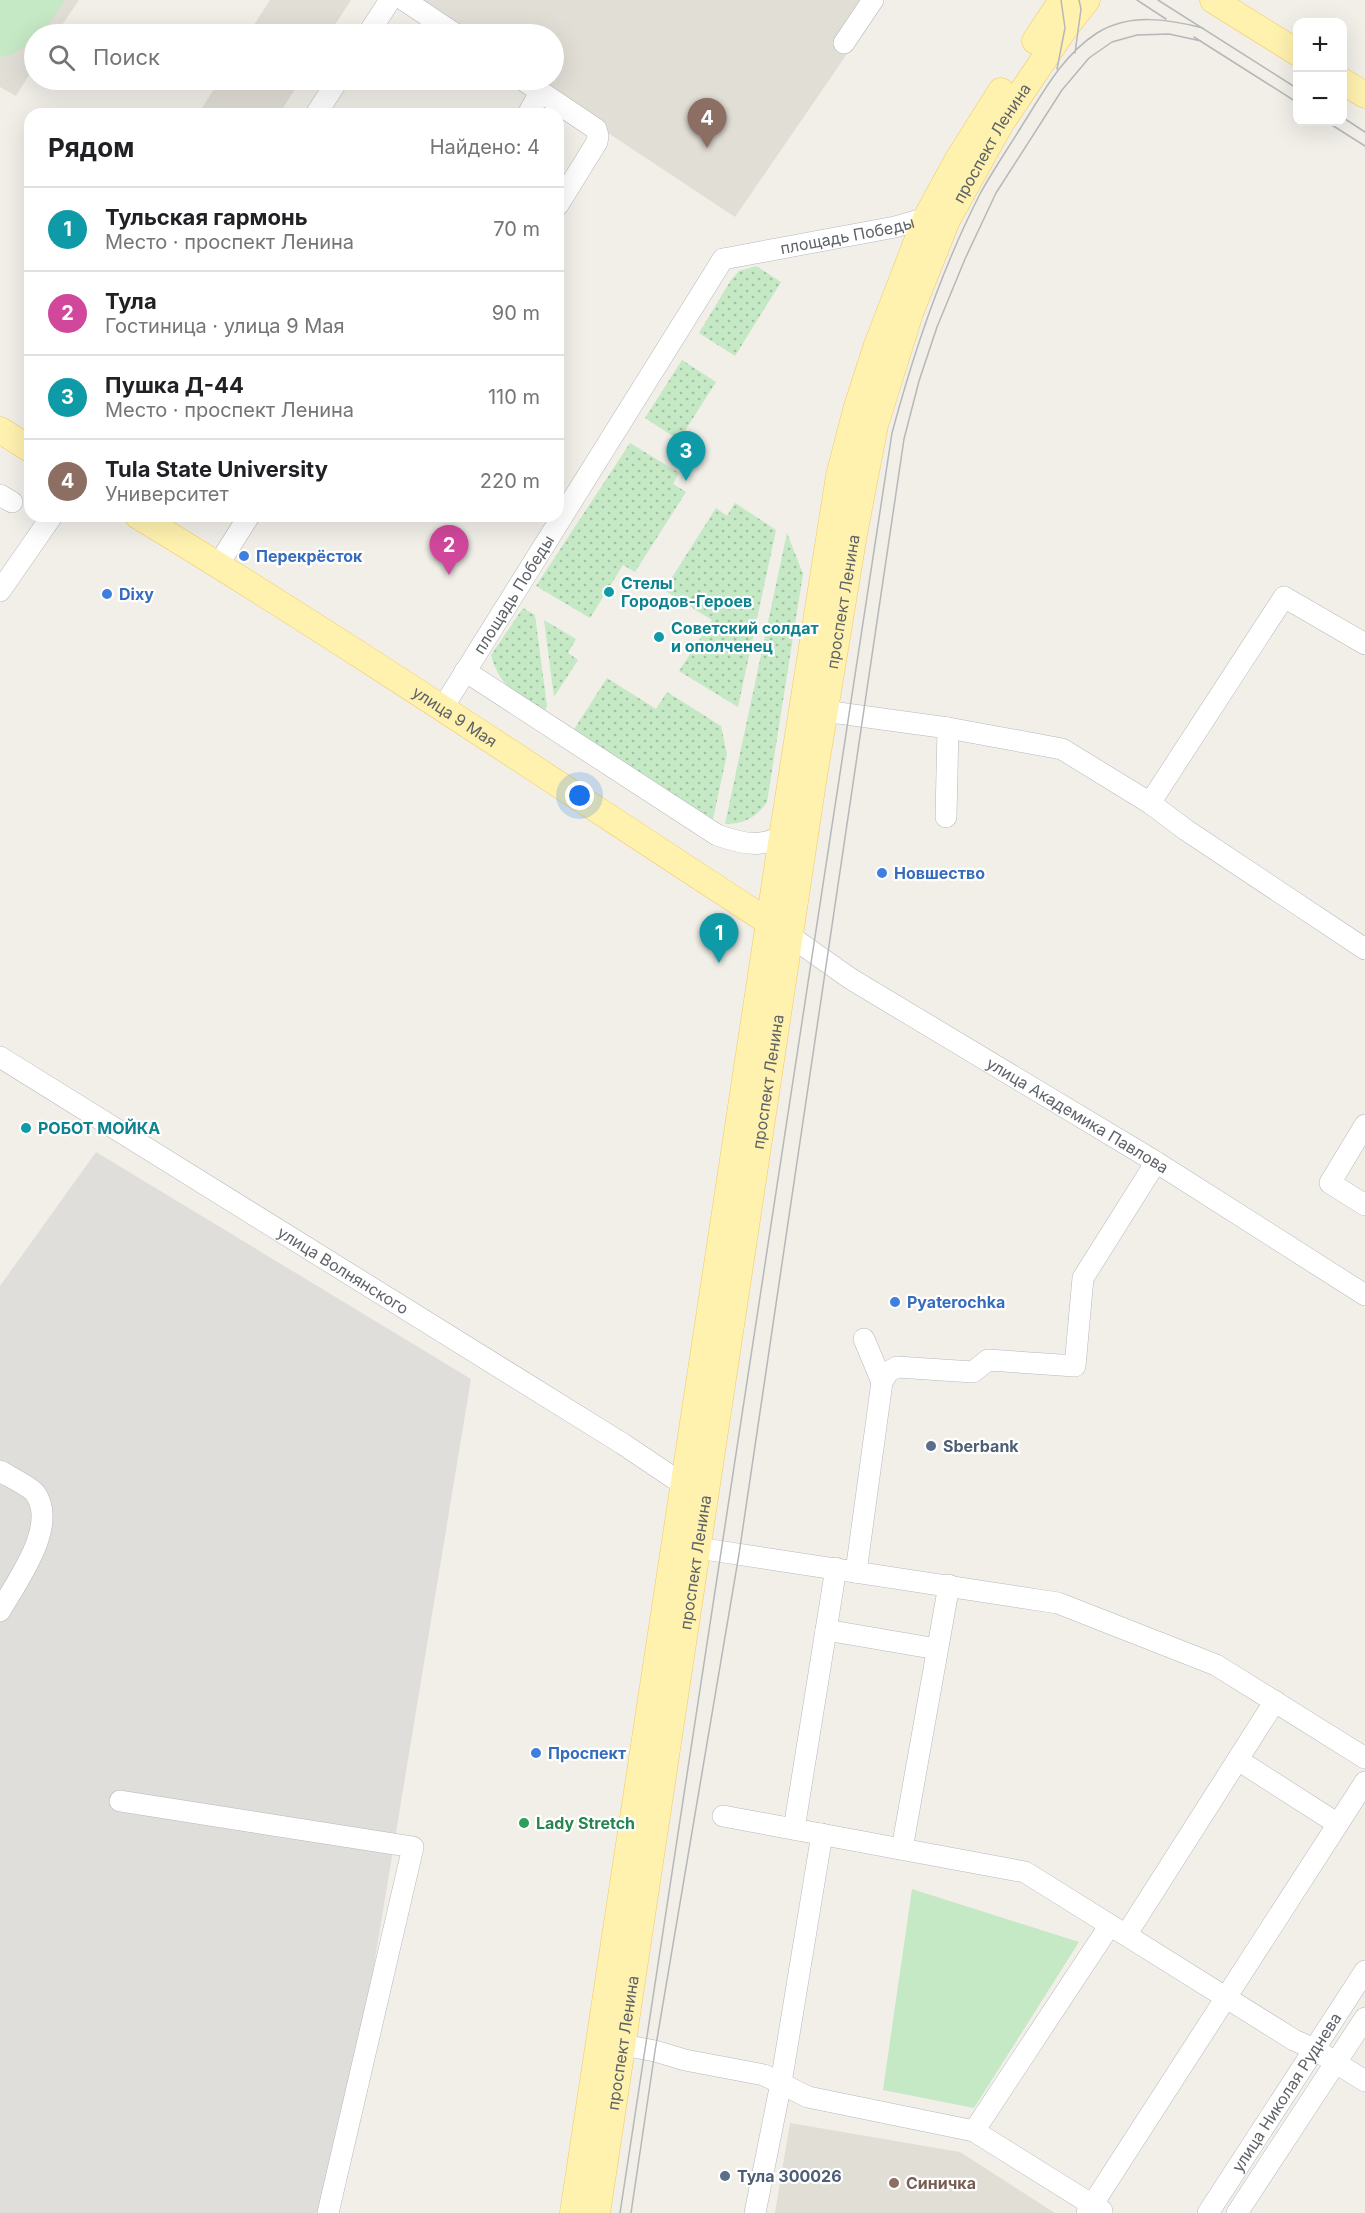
<!DOCTYPE html>
<html lang="ru">
<head>
<meta charset="utf-8">
<style>
	:root { --surface:#fff; --page:#f2f2f2; --text:#202124; --muted:#757577; --line:#e0e0e0; --accent:#1a73e8 }
	body { margin:0; font-family:Inter,sans-serif; background:var(--page); color:var(--text) }
	.controls { position:absolute; right:18px; top:18px; display:grid; overflow:hidden; border-radius:12px; box-shadow:0 6px 24px #0002 }
	.controls button { width:54px; height:54px; display:grid; place-items:center; padding:0; border:0; border-bottom:2px solid var(--line); background:var(--surface); color:var(--text); font:30px sans-serif }
	.you { position:absolute; left:580px; top:796px; width:21px; height:21px; margin:-15px; border:4px solid #fff; border-radius:50%; background:#1a73e8; box-shadow:0 0 0 9px #1a73e833 }
	.badge { display:grid; place-items:center; width:39px; height:39px; border-radius:50%; background:var(--accent); color:#fff; font-size:20px; font-weight:700 }
	.pin { position:absolute; translate:-50% -50px; filter:drop-shadow(0 2px 3px #0008) }
	.pin::after { content:''; position:absolute; top:32px; width:21px; height:18px; background:inherit; clip-path:polygon(0 0,100% 0,50% 100%) }
	.list { margin:0; padding:0; list-style:none }
	h2 { display:flex; justify-content:space-between; align-items:center; height:78px; margin:0; padding:0 24px; font-size:26px }
	h2 small { font-size:20px; font-weight:400; color:var(--muted) }
	.list li { display:grid; grid-template-columns:39px 1fr auto; gap:18px; align-items:center; box-sizing:border-box; height:84px; padding:0 24px; border-top:2px solid var(--line) }
	.list b { display:block; font-size:22px; white-space:nowrap }
	.list p { margin:0; font-size:20px; white-space:nowrap; color:var(--muted) }
	.list em { font-size:20px; font-style:normal; color:var(--muted) }
	.icon { flex:none; width:33px; height:33px; fill:none; stroke:currentColor; stroke-width:2; stroke-linecap:round; stroke-linejoin:round }
	.map { position:relative; flex:none; width:1365px; height:2213px; overflow:hidden }
	.search { position:absolute; background:var(--surface); box-shadow:0 6px 24px #0002; left:24px; top:24px; width:540px; height:66px; display:flex; align-items:center; gap:15px; box-sizing:border-box; padding:0 21px; border-radius:33px; color:var(--muted); font-size:22px }
	.panel { position:absolute; background:var(--surface); box-shadow:0 6px 24px #0002; left:24px; top:108px; width:540px; height:414px; border-radius:18px }
	.map>svg:first-child { display:block }
	.industrial { fill:#e0deda }
	.education { fill:#e1ded6 }
	.grass { fill:url(#grass-dots) }
	.green { fill:#c5e8c5 }
	.lines { fill:none; stroke-linecap:round; stroke-linejoin:round }
	.minor-casing { stroke:#b5b8bc; stroke-width:22 }
	.major-casing { stroke:#f2c960; stroke-width:27 }
	.minor { stroke:#fff; stroke-width:21 }
	.major { stroke:#fff2af; stroke-width:26 }
	.tram { stroke:#b6b7b8; stroke-width:1.5 }
	.shop-dot { fill:#3f7fe0; stroke:#fff; stroke-width:2 }
	.culture-dot { fill:#0f9aa8; stroke:#fff; stroke-width:2 }
	.service-dot { fill:#5c6f8a; stroke:#fff; stroke-width:2 }
	.leisure-dot { fill:#2e9e5b; stroke:#fff; stroke-width:2 }
	.education-dot { fill:#8d6e63; stroke:#fff; stroke-width:2 }
	.labels { text-anchor:middle; stroke-width:4.5; stroke-linejoin:round; paint-order:stroke }
	.street-label { font-size:16px; fill:#5f6368; stroke:#fff }
	.shop-label { font-size:16px; font-weight:bold; fill:#366cbe; stroke:#fff; text-anchor:start }
	.culture-label { font-size:16px; font-weight:bold; fill:#0d838f; stroke:#fff; text-anchor:start }
	.service-label { font-size:16px; font-weight:bold; fill:#4e5e75; stroke:#fff; text-anchor:start }
	.leisure-label { font-size:16px; font-weight:bold; fill:#27864d; stroke:#fff; text-anchor:start }
	.education-label { font-size:16px; font-weight:bold; fill:#785e54; stroke:#fff; text-anchor:start }
</style>
</head>
<body>
<div class="map">
<svg width="1365" height="2213" viewBox="0 0 1365 2213">
	<defs>
		<pattern id="grass-dots" width="8" height="8" patternUnits="userSpaceOnUse" patternTransform="scale(1.5)"><rect width="8" height="8" fill="#c5e8c5"/><path d="M2 2h.1M6 6h.1" fill="none" stroke="#a3c0a4" stroke-width="1.8" stroke-linecap="round"/></pattern>
	</defs>
	<rect width="100%" height="100%" fill="#f1efe8"/>
	<path class="industrial" d="M96,1152L471,1379L333,2213H0V1286Z"/>
	<path class="education" d="M0,0H79L56,34H34V67L16,96L0,87Z
		M270,0H351L329,34H248Z
		M408,0H884L735,217L528,80H554V34H460Z
		M220,80H301L279,114H198Z
		M790,2123L960,2152L1055,2213H775Z"/>
	<path class="grass" d="M756,266L781,282L735,356L699,333L731,280L739,271Z
		M682,360L716,382L679,440L645,418Z
		M630,443L679,473L673,484L686,492L635,572L623,565L590,618L536,586Z
		M735,503L776,530L738,707L679,671L712,620L664,590L716,508L727,516Z
		M787,533L803,574L767,802C756,818 744,824 725,824Z
		M523,608L535,615L547,706L544,713C517,694 500,688 491,655Z
		M544,620L576,639L568,653L578,660L554,697Z
		M607,678L656,709L667,692L721,726L727,754L713,819L573,731Z"/>
	<path class="green" d="M0,0H65L44,31L40,34H34V40C25,48 13,55 0,57Z
		M912,1889L1079,1942L974,2108L883,2090Z"/>
	<g class="lines">
		<g class="minor-casing">
			<g id="minor">
				<path d="M404,0L455,34"/>
				<path d="M368,34L390,0"/>
				<path d="M844,43L873,0"/>
				<path d="M523,80L596,129L598,136L597,142L558,205"/>
				<path d="M316,114L338,80"/>
				<path d="M528,114L541,91"/>
				<path d="M0,495L12,502"/>
				<path d="M218,565L249,516"/>
				<path d="M0,591L52,516"/>
				<path d="M465,671L717,835C748,846 764,848 792,831"/>
				<path id="s1" d="M442,709L723,259L895,227L926,218"/>
				<path d="M824,711L948,728L946,817"/>
				<path d="M948,728L1062,749L1150,803L1186,830L1365,949"/>
				<path d="M1150,803L1284,597L1365,644"/>
				<path id="s2" d="M790,936L851,979L1156,1162L1365,1295"/>
				<path id="s3" d="M0,1057L623,1444L684,1485"/>
				<path d="M1365,1125L1330,1183L1365,1205"/>
				<path d="M864,1339L882,1382"/>
				<path d="M0,1471C8,1476 29,1486 35,1493C59,1526 16,1582 0,1611"/>
				<path d="M698,1548L1058,1603L1216,1665L1365,1758"/>
				<path d="M856,1572L882,1382L888,1372L897,1367L973,1372L988,1360L1075,1366L1083,1278L1156,1162"/>
				<path d="M826,1630L937,1649"/>
				<path d="M1238,1760L1338,1824"/>
				<path d="M120,1801L413,1847L328,2213"/>
				<path d="M723,1816L1025,1872L1294,2040L1314,2049L1365,2081"/>
				<path d="M794,1829L836,1568"/>
				<path d="M902,1849L949,1585"/>
				<path d="M1126,1935L1275,1701"/>
				<path d="M623,2045L655,2051L685,2060L764,2075L808,2097L974,2131L1102,2211"/>
				<path d="M974,2131L1110,1925"/>
				<path d="M755,2213L781,2083L822,1834"/>
				<path d="M1087,2213L1365,1782"/>
				<path id="s4" d="M1208,2213L1365,1971"/>
				<path d="M1237,2213L1365,2018"/>
			</g>
		</g>
		<g class="major-casing">
			<g id="major">
				<path d="M1213,0L1298,53"/>
				<path d="M1035,41L1062,0"/>
				<path d="M1342,81L1365,95"/>
				<path d="M0,430L30,449"/>
				<path id="s5" d="M138,516C356,648 567,791 781,930"/>
				<path d="M573,2213L782,837L839,476L856,410L877,345L926,218L957,161L1001,91"/>
				<path id="s6" d="M597,2213L813,782L854,534L875,425L910,313L947,220L1001,123L1065,28L1087,0"/>
			</g>
		</g>
		<use href="#minor" class="minor"/>
		<use href="#major" class="major"/>
		<path class="tram" d="M1137,0L1166,19
			M1158,0L1298,89
			M1194,37L1298,103
			M1075,53L1081,9L1079,0
			M1057,69L1065,28L1061,0
			M1342,117L1365,132
			M1327,122L1365,146
			M620,2213L892,433C914,351 941,270 980,194C993,170 1009,147 1023,124C1044,91 1063,55 1097,33C1130,13 1168,19 1203,28
			M631,2213L655,2051L739,1554L904,439L919,381L937,327L965,259L996,193L1062,90L1089,58L1112,42L1137,35L1169,34L1201,41"/>
	</g>
	<g class="shop-dot">
		<circle cx="244" cy="556" r="6"/>
		<circle cx="107" cy="594" r="6"/>
		<circle cx="882" cy="873" r="6"/>
		<circle cx="895" cy="1302" r="6"/>
		<circle cx="536" cy="1753" r="6"/>
	</g>
	<g class="culture-dot">
		<circle cx="609" cy="592" r="6"/>
		<circle cx="659" cy="637" r="6"/>
		<circle cx="26" cy="1128" r="6"/>
	</g>
	<g class="service-dot">
		<circle cx="931" cy="1446" r="6"/>
		<circle cx="725" cy="2176" r="6"/>
	</g>
	<circle class="leisure-dot" cx="524" cy="1823" r="6"/>
	<circle class="education-dot" cx="894" cy="2183" r="6"/>
	<g class="labels">
		<g class="street-label">
			<text dy="6" stroke="none"><textPath href="#s6" startOffset="2116">проспект Ленина</textPath></text>
			<text dy="6" stroke="none"><textPath href="#s1" startOffset="657">площадь Победы</textPath></text>
			<text dy="6" stroke="none"><textPath href="#s1" startOffset="135">площадь Победы</textPath></text>
			<text dy="6" stroke="none"><textPath href="#s6" startOffset="1630">проспект Ленина</textPath></text>
			<text dy="6" stroke="none"><textPath href="#s5" startOffset="375">улица 9 Мая</textPath></text>
			<text dy="6" stroke="none"><textPath href="#s6" startOffset="1144">проспект Ленина</textPath></text>
			<text dy="6" stroke="none"><textPath href="#s2" startOffset="339">улица Академика Павлова</textPath></text>
			<text dy="6" stroke="none"><textPath href="#s3" startOffset="404">улица Волнянского</textPath></text>
			<text dy="6" stroke="none"><textPath href="#s6" startOffset="658">проспект Ленина</textPath></text>
			<text dy="6" stroke="none"><textPath href="#s6" startOffset="172">проспект Ленина</textPath></text>
			<text dy="6" stroke="none"><textPath href="#s4" startOffset="144">улица Николая Руднева</textPath></text>
		</g>
		<g class="shop-label">
			<text x="256" y="562">Перекрёсток</text>
			<text x="119" y="600">Dixy</text>
			<text x="894" y="879">Новшество</text>
			<text x="907" y="1308">Pyaterochka</text>
			<text x="548" y="1759">Проспект</text>
		</g>
		<g class="culture-label">
			<text x="621" y="589">Стелы<tspan x="621" dy="18">Городов-Героев</tspan></text>
			<text x="671" y="634">Советский солдат<tspan x="671" dy="18">и ополченец</tspan></text>
			<text x="38" y="1134">РОБОТ МОЙКА</text>
		</g>
		<g class="service-label">
			<text x="943" y="1452">Sberbank</text>
			<text x="737" y="2182">Тула 300026</text>
		</g>
		<g class="leisure-label">
			<text x="536" y="1829">Lady Stretch</text>
		</g>
		<g class="education-label">
			<text x="906" y="2189">Синичка</text>
		</g>
	</g>
</svg>
<div class="controls">
<button>+</button>
<button>−</button>
</div>
<div class="you"></div>
<div class="pin badge" style="left:719px;top:963px;background:#0f9aa8">1</div>
<div class="pin badge" style="left:449px;top:575px;background:#d1479c">2</div>
<div class="pin badge" style="left:686px;top:481px;background:#0f9aa8">3</div>
<div class="pin badge" style="left:707px;top:148px;background:#8d6e63">4</div>
<div class="search"><svg class="icon" aria-label="search" viewBox="0 0 24 24"><circle cx="10" cy="10" r="6"/><path d="M15 15l6 6"/></svg>Поиск</div>
<section class="panel">
<h2>Рядом<small>Найдено: 4</small></h2>
<ul class="list">
<li><span class="badge" style="background:#0f9aa8">1</span><div><b>Тульская гармонь</b><p>Место · проспект Ленина</p></div><em>70 m</em></li>
<li><span class="badge" style="background:#d1479c">2</span><div><b>Тула</b><p>Гостиница · улица 9 Мая</p></div><em>90 m</em></li>
<li><span class="badge" style="background:#0f9aa8">3</span><div><b>Пушка Д-44</b><p>Место · проспект Ленина</p></div><em>110 m</em></li>
<li><span class="badge" style="background:#8d6e63">4</span><div><b>Tula State University</b><p>Университет</p></div><em>220 m</em></li>
</ul>
</section>
</div>
</body>
</html>
